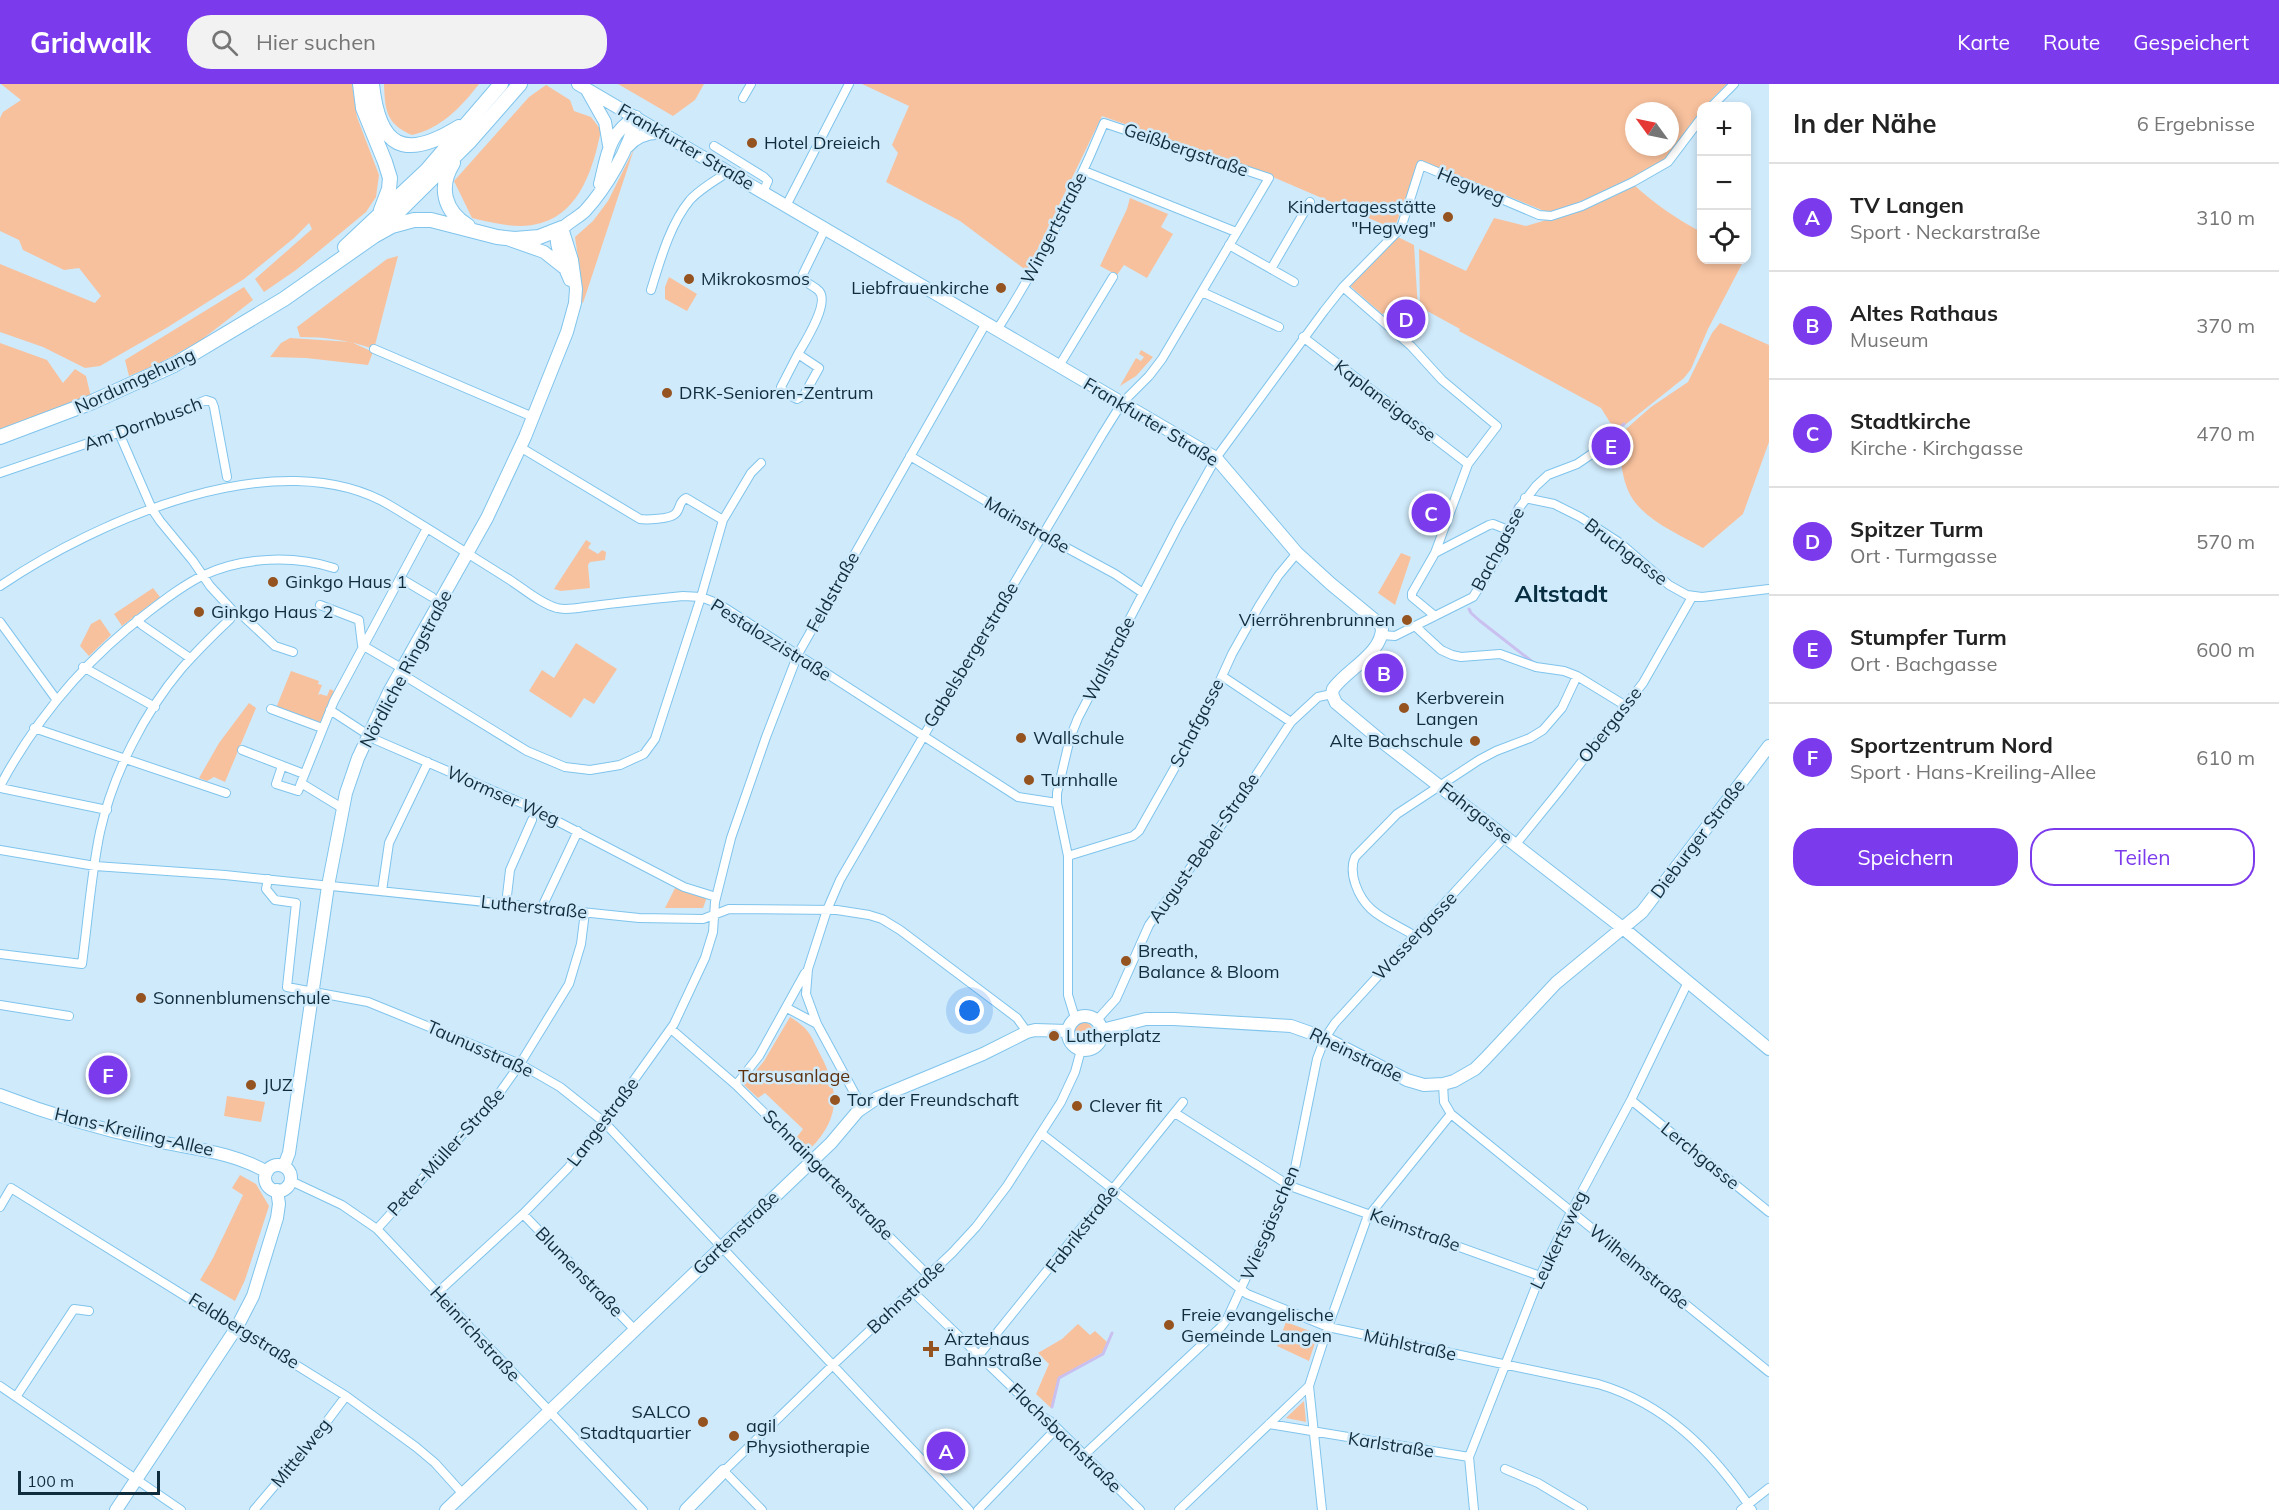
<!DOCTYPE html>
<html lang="de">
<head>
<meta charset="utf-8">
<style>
	:root { --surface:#fff; --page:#f2f2f2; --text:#222; --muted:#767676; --line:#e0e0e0; --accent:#7c3aed }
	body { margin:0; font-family:Mulish,sans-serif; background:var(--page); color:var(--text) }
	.controls { position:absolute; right:18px; top:18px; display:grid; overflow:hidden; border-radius:12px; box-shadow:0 3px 9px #0003 }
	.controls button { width:54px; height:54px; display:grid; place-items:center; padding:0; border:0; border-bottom:2px solid var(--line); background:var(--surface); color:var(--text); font:30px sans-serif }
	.compass { position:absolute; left:1625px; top:18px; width:54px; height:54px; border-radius:50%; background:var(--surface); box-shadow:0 3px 9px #0003; rotate:303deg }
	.scale { position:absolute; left:18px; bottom:15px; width:142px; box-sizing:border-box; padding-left:6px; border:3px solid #102d3d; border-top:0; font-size:16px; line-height:21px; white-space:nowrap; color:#102d3d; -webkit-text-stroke:4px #cfeafb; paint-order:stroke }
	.you { position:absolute; left:970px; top:927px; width:21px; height:21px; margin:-15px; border:4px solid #fff; border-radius:50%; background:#1a73e8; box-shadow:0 0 0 9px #1a73e833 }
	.badge { display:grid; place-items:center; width:39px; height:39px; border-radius:50%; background:var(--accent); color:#fff; font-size:20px; font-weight:700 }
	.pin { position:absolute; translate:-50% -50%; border:3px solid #fff; box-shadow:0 2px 6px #0006 }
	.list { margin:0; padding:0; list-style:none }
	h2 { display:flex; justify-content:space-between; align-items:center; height:78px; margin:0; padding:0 24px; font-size:26px }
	h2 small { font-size:20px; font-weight:400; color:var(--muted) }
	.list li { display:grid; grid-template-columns:39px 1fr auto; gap:18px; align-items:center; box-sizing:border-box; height:108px; padding:0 24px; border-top:2px solid var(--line) }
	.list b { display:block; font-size:22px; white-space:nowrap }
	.list p { margin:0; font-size:20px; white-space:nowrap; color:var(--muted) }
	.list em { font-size:20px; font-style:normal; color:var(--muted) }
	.actions { display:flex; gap:12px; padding:18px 24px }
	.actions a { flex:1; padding:14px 0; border:2px solid var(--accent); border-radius:24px; text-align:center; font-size:21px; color:var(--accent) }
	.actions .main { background:var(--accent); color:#fff }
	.icon { flex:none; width:33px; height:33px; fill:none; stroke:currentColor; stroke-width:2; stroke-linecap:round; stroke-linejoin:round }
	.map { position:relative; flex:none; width:1769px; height:1426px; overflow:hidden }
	header { display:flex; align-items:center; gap:36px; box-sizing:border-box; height:84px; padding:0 30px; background:var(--accent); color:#fff }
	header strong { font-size:28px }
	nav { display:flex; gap:33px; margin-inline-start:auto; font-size:21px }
	.search { width:420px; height:54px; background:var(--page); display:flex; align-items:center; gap:15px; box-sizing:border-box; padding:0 21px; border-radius:24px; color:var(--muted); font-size:22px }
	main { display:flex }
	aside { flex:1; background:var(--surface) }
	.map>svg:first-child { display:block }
	.green { fill:#f8c19d; fill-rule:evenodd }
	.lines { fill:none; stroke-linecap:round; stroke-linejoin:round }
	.stream { stroke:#cac0ef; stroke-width:3 }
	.street-casing { stroke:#7fc4ec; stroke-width:10 }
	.secondary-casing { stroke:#7fc4ec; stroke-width:14 }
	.primary-casing { stroke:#7fc4ec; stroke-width:16 }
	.street { stroke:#fff; stroke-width:8 }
	.secondary { stroke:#fff; stroke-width:12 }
	.primary { stroke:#fff; stroke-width:14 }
	.poi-dot { fill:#955320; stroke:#cfeafb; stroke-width:2 }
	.labels { text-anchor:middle; stroke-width:5; stroke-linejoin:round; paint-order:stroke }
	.poi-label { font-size:18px; fill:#102d3d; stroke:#cfeafb; text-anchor:start }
	.street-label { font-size:18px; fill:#102d3d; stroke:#cfeafb }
	.park-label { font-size:18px; fill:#5d310e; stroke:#cfeafb }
	.district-label { font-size:24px; font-weight:bold; fill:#072e41; stroke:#cfeafb }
</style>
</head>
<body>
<header>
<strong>Gridwalk</strong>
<div class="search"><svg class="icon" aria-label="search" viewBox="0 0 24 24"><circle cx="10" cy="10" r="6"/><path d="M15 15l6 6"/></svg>Hier suchen</div>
<nav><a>Karte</a><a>Route</a><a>Gespeichert</a></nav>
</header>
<main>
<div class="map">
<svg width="1769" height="1426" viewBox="0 0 1769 1426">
	<rect width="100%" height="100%" fill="#cfeafb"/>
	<path class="green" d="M1,0H352L357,33L379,91L376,113L366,128L296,186L264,208L255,195L312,145L309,139L294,154L244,195L168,243L100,282L85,284L43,263L0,248V180L95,219L101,212L79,184L64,186L23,166L19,156L0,147V34L3,28L21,16Z
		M384,0H479C461,23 442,44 412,51C386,40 385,26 384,0Z
		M618,0H704L695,16L673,32Z
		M862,0H1727L1705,22H1702L1701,26L1668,73L1636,92L1575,120L1549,129L1420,76L1394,145L1268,91L1102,32L1027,187L960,137L886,98L898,69L892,61L909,22ZM1634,27H1670V63H1634Z
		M546,1L570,16L574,27L591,33L601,46C594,81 581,128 541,139C519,146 494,139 472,134L454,97L529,13Z
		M634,65L583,219L580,217V187L575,153L593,137L608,117Z
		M1633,100C1656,121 1674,133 1701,148L1702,176H1744L1708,245L1691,285L1684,294L1616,348L1601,324L1459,247L1460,245L1420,223L1419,165L1466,187L1494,134L1526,142L1553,134Z
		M1130,114L1168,130L1161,143L1173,150L1147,194L1124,181L1117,191L1100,182L1127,125Z
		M1398,153L1414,161L1418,225L1405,216L1392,226L1382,230L1349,201Z
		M398,172L374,265C348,256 326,253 300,253L297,243L387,175Z
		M669,193L697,210L687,227L665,215V203Z
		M244,203L253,216L200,257L158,280L129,292L125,276Z
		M1720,239L1769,261V358L1743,430L1703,464C1677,449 1638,434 1627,404C1621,388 1620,369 1618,352L1651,323L1688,298L1712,249Z
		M290,254L351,258L373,268L368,281L306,274L270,273L281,259Z
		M0,259L47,276L63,299L75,285L86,292L91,313L0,346Z
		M1141,266L1153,273L1136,292L1120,302L1136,274L1141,277L1144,273L1139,270Z
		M586,456L591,459L588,464L598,470L602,466L606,468L605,476L590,478L588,481L590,504L561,507L554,505Z
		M1401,469L1411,473L1395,521L1378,509Z
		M153,504L160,513L122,542L114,530Z
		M100,535L111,551L89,572L80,562L91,540Z
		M576,559L617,585L594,620L584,614L571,634L529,607L542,586L554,594Z
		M291,587L319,597L318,600L322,601L318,611L320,610L327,612L330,605L336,608L321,640L276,624Z
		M249,619L256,624L225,698L214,693L207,697L199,694L219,659Z
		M675,804L707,813L703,824H665Z
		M790,933C811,946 810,951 821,972C840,1009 840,1034 810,1065L797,1053L803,1045L765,1009L758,1014L744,1001L764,977Z
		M1073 948a10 10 0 1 1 20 0a10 10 0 1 1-20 0Z
		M227,1012L265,1018L261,1038L224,1032Z
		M240,1091L256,1100L269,1122L245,1196L235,1217L200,1196L213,1174L243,1111L232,1104Z
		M1286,1238L1318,1250L1309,1277L1277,1262Z
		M1078,1240L1090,1251L1095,1247L1107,1258L1102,1269L1059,1293L1051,1324L1036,1310L1049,1280L1038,1269L1062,1255Z
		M1304,1317L1306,1338L1286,1334Z"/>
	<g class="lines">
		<path class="stream" d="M1603,358L1624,340
			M1502,455L1516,421
			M1469,525L1471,529L1480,537L1534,579
			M1052,1323L1059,1294L1103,1270L1112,1249"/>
		<g class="street-casing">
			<path id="street" d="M743,14L751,0
				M1712,22L1734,0
				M714,62L764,93L768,97L763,108
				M1084,87L1236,148
				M786,122L849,0
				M1229,161L1294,198
				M1271,185L1310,118
				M1343,203L1411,262L1442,296L1497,342L1468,380L1435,469L1412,509V513L1435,532
				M651,206C660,177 670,140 690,116C700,105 716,96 728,88
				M1202,208L1279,243
				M1303,253L1468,380
				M374,265L533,333
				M798,270C805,258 830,219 819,207C812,200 805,201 803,190L825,145
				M798,270L819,284L804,311L797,315L785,309L781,303Z
				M1059,282L1113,193
				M119,349L152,425L160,437L193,477L210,502L234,528L243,532L275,562L293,568
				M910,372L1043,451L1115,490L1143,509
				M0,389L165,333L206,316L212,318L214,323L227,393
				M1525,414L1554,420L1580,433L1620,459L1669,501L1687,511L1702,513L1769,505
				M723,436L751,389L761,379
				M1435,469L1489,441L1493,440L1508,446
				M400,494L432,513
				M0,502C96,437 279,355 391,422C431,446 470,471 510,496C524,505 541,520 557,524C567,527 582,523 593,522C623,518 653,515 683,512L701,513L719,520L1018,713L1057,719
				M320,521L359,536L362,561L403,585
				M137,536L142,541L190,574
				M0,538L56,615
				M1415,542L1441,566L1452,571L1461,573L1500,570L1536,583L1564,587L1577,592L1626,622
				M1382,551L1395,552L1473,513L1497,475L1519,424L1536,402L1548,391L1577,380L1605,361
				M83,583L155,623
				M400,589L527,667L565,683L590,686L620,681L644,670L655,655L701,513L723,436L686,414C678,418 681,425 675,430C670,435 646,436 640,435L520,363
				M1222,592L1291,638
				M271,625L322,644
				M330,626L376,656L526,721L684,803L716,813
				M34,644L226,709
				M242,666L304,690
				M282,682L276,700L298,707L301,699
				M0,702C37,633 84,577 147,529C164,516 183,501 204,491C243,473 293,471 334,484
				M0,704L107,726
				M342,724L301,699L334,617L427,444
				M1516,760L1559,707L1643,599L1692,513
				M0,766L95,782L225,791L639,834L703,835L729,825L837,826L869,831L882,835L900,846L1017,934L1027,948
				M1068,772L1133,752L1139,747L1204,632L1232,570L1259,522L1278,492L1297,469
				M268,795L266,805L275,816L296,819L287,903L368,918L520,980L560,1003L604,1038L969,1426
				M382,807L389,759L428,678
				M506,820L510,786L532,736
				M542,823L578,747
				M1415,852C1401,843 1383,836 1371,825C1358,813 1348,789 1355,773L1397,730L1479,676L1496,667L1530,654L1543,646L1562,624L1577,592
				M0,870L82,880C88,836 91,791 100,748C113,690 144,629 182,584C197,567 213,551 230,535L234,528
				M0,921L69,932
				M787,924L817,940
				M1075,934L1068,911V772L1057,719V709L1070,654L1078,634L1179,440L1216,374L1324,227L1343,203L1401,144L1421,81L1539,131L1551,132L1582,122L1633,98L1668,78L1702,33
				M1097,936L1116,915L1149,841L1243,711L1291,638L1318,613L1332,610
				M671,945L736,1001L929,1192
				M1443,1000L1444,1018L1451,1030L1769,1288
				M736,1001L759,972L805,889
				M1631,1016L1769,1128
				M862,1023L817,940L806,910L808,885L827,826L840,796L923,653L1102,351L1122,319L1149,292L1162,275L1269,94L1104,39C1074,111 1039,180 997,246
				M1175,1029L1290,1102L1540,1192
				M1042,1050L1247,1210L1328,1243L1598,1300C1666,1320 1713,1368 1752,1426
				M291,1097L342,1121L377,1145L643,1426
				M0,1123L11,1104L346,1312L416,1363L435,1379L463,1410
				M523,1130L635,1246
				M377,1145L498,1011L520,980L569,900L581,860L585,828
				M912,1207L1043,1333L1050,1337L1140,1426
				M437,1209L523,1130L568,1084L604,1038L674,940L705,874L713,848L715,818L731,754L766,653L798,570L986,239
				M979,1271L1183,1018
				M0,1302L181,1426
				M1309,1302L1322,1426
				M16,1313L74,1225L89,1227
				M1269,1340L1469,1373
				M1084,1371L1221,1243L1227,1235L1294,1089L1317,975L1325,954L1335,939L1506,752
				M1505,1385L1538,1399L1583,1426
				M254,1426L310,1360L346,1312
				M762,1426L724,1387L832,1282L952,1169L976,1143L1007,1102L1061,1018L1075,988L1081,966
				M978,1426L1057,1344
				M1179,1426L1309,1302L1328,1243L1367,1134L1451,1030
				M1474,1426L1469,1373L1540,1192L1571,1128L1631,1016L1688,898
				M1741,1426L1769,1404"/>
		</g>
		<g class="secondary-casing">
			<path id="secondary" d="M578,0L1216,374L1297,469L1331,500L1382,542C1384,569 1347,585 1333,605L1332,610L1336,619L1385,660L1624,845L1769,965
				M587,6L605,38L609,61
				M627,63C636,53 648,48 662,49
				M600,100C607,72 608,49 636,33
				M510,156L544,168L563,183
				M570,196C566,187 554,160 557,152C561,141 577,135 585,127C606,104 630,64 636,33
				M1068 949a17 17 0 1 1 34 0a17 17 0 1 1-34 0Z
				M1102,946L1146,935H1174L1291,942L1325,954L1407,996L1424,1001L1443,1000L1454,997L1475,985L1486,974L1556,899L1642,828L1769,662
				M0,1011C49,1030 100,1045 151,1056C191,1065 231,1067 267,1088
				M265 1094a13 13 0 1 1 26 0a13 13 0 1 1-26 0Z
				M284,1082L289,1069L328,802L346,709L358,674L389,608L487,434L525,353L567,248L575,219L576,205L572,176L562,144
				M116,1426L237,1243L253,1212L277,1134L279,1120L277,1106
				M446,1426L831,1059L858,1027L877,1014L983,970L1027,948L1035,946L1067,947
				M686,1426L724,1387"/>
		</g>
		<g class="primary-casing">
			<path id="primary" d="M360,0L363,24L385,78L390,94L389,105L381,126
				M372,0C379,64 404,77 459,43
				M453,79C438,103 444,127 468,142
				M384,142L470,57L520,0
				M345,163L427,86L501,0
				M0,353L90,319L174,281L284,215L374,152L392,142L414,136H431L497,153L515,155L539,153L562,144"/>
		</g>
		<use href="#street" class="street"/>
		<use href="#secondary" class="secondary"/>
		<use href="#primary" class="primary"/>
	</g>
	<g class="poi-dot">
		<circle cx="752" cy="59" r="6"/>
		<circle cx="1448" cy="133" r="6"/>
		<circle cx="689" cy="195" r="6"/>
		<circle cx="1001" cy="204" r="6"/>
		<circle cx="667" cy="309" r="6"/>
		<circle cx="273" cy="498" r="6"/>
		<circle cx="199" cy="528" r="6"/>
		<circle cx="1407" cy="536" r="6"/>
		<circle cx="1404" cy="624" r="6"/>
		<circle cx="1021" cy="654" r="6"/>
		<circle cx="1475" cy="657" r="6"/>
		<circle cx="1029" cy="696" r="6"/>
		<circle cx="1126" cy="877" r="6"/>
		<circle cx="141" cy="914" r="6"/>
		<circle cx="1054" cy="952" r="6"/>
		<circle cx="251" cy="1001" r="6"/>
		<circle cx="835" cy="1016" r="6"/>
		<circle cx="1077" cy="1022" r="6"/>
		<circle cx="1169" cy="1241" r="6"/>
		<path d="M928 1256h6v6h6v6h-6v6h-6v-6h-6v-6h6z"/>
		<circle cx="703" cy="1338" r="6"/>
		<circle cx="734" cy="1352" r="6"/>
	</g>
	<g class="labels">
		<g class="poi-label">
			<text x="764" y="65">Hotel Dreieich</text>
			<text x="1436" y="129" text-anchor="end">Kindertagesstätte<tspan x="1436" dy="21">"Hegweg"</tspan></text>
			<text x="701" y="201">Mikrokosmos</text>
			<text x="989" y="210" text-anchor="end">Liebfrauenkirche</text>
			<text x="679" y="315">DRK-Senioren-Zentrum</text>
			<text x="285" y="504">Ginkgo Haus 1</text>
			<text x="211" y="534">Ginkgo Haus 2</text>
			<text x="1395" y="542" text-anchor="end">Vierröhrenbrunnen</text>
			<text x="1416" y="620">Kerbverein<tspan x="1416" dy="21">Langen</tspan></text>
			<text x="1033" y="660">Wallschule</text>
			<text x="1463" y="663" text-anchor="end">Alte Bachschule</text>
			<text x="1041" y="702">Turnhalle</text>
			<text x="1138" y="873">Breath,<tspan x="1138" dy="21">Balance &amp; Bloom</tspan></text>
			<text x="153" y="920">Sonnenblumenschule</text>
			<text x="1066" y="958">Lutherplatz</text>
			<text x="263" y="1007">JUZ</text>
			<text x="847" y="1022">Tor der Freundschaft</text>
			<text x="1089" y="1028">Clever fit</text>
			<text x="1181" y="1237">Freie evangelische<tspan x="1181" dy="21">Gemeinde Langen</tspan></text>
			<text x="944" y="1261">Ärztehaus<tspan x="944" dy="21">Bahnstraße</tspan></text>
			<text x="691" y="1334" text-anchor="end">SALCO<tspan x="691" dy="21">Stadtquartier</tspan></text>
			<text x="746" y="1348">agil<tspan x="746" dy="21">Physiotherapie</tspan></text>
		</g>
		<g class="street-label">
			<text transform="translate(686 63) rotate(30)" y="6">Frankfurter Straße</text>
			<text transform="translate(1186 66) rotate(19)" y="6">Geißbergstraße</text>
			<text transform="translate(1471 102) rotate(22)" y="6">Hegweg</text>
			<text transform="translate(1054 144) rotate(-63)" y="6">Wingertstraße</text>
			<text transform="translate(135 297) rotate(-25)" y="6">Nordumgehung</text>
			<text transform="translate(1385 317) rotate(37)" y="6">Kaplaneigasse</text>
			<text transform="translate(1151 338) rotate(31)" y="6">Frankfurter Straße</text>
			<text transform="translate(143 340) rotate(-20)" y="6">Am Dornbusch</text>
			<text transform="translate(1027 441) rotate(30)" y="6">Mainstraße</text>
			<text transform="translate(1498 465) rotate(-62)" y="6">Bachgasse</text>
			<text transform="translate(1626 468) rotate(37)" y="6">Bruchgasse</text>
			<text transform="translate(833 508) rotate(-61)" y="6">Feldstraße</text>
			<text transform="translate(771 556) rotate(32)" y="6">Pestalozzistraße</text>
			<text transform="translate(971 571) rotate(-59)" y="6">Gabelsbergerstraße</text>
			<text transform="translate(1109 575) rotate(-63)" y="6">Wallstraße</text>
			<text transform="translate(406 585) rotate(-62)" y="6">Nördliche Ringstraße</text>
			<text transform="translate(1197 639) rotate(-63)" y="6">Schafgasse</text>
			<text transform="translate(1610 641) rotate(-52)" y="6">Obergasse</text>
			<text transform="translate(503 712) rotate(24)" y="6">Wormser Weg</text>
			<text transform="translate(1476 729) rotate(38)" y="6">Fahrgasse</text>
			<text transform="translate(1698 755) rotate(-53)" y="6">Dieburger Straße</text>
			<text transform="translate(1204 764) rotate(-55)" y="6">August-Bebel-Straße</text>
			<text transform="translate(534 823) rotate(6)" y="6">Lutherstraße</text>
			<text transform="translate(1415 852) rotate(-47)" y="6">Wassergasse</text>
			<text transform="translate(480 965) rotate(24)" y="6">Taunusstraße</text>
			<text transform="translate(1356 971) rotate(26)" y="6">Rheinstraße</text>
			<text transform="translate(603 1038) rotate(-53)" y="6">Langestraße</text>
			<text transform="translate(134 1048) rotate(13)" y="6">Hans-Kreiling-Allee</text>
			<text transform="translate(446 1068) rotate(-48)" y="6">Peter-Müller-Straße</text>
			<text transform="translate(1700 1072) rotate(39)" y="6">Lerchgasse</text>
			<text transform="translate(828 1091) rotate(45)" y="6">Schnaingartenstraße</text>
			<text transform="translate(1270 1139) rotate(-67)" y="6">Wiesgässchen</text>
			<text transform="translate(1082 1145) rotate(-52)" y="6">Fabrikstraße</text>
			<text transform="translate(1415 1146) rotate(20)" y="6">Keimstraße</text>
			<text transform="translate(736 1149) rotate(-44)" y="6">Gartenstraße</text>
			<text transform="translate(1559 1156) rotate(-64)" y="6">Leukertsweg</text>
			<text transform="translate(1639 1183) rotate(39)" y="6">Wilhelmstraße</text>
			<text transform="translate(579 1188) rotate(46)" y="6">Blumenstraße</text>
			<text transform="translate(906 1213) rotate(-43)" y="6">Bahnstraße</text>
			<text transform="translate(244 1247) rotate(32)" y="6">Feldbergstraße</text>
			<text transform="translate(475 1250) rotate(47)" y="6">Heinrichstraße</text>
			<text transform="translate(1410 1261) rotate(12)" y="6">Mühlstraße</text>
			<text transform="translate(1065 1354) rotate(44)" y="6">Flachsbachstraße</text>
			<text transform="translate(1391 1361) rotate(9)" y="6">Karlstraße</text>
			<text transform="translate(301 1369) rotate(-51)" y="6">Mittelweg</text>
		</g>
		<g class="park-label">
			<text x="794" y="998">Tarsusanlage</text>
		</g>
		<g class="district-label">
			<text x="1561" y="518">Altstadt</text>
		</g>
	</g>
</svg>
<div class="controls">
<button>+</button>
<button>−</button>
<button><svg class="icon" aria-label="locate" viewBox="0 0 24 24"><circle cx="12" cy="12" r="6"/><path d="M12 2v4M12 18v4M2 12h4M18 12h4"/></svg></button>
</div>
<svg class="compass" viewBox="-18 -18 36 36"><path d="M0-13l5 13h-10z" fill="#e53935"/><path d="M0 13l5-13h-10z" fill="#767676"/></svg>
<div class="scale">100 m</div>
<div class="you"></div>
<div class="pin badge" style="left:946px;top:1367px">A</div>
<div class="pin badge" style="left:1384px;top:589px">B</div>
<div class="pin badge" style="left:1431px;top:429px">C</div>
<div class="pin badge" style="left:1406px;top:235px">D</div>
<div class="pin badge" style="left:1611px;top:362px">E</div>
<div class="pin badge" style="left:108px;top:991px">F</div>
</div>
<aside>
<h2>In der Nähe<small>6 Ergebnisse</small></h2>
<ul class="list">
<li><span class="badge">A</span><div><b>TV Langen</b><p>Sport · Neckarstraße</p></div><em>310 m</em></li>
<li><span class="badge">B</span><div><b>Altes Rathaus</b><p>Museum</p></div><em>370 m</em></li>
<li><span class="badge">C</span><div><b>Stadtkirche</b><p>Kirche · Kirchgasse</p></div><em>470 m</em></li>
<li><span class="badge">D</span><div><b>Spitzer Turm</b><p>Ort · Turmgasse</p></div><em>570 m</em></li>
<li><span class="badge">E</span><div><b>Stumpfer Turm</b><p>Ort · Bachgasse</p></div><em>600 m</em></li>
<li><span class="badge">F</span><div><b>Sportzentrum Nord</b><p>Sport · Hans-Kreiling-Allee</p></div><em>610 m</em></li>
</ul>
<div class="actions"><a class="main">Speichern</a><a>Teilen</a></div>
</aside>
</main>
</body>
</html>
